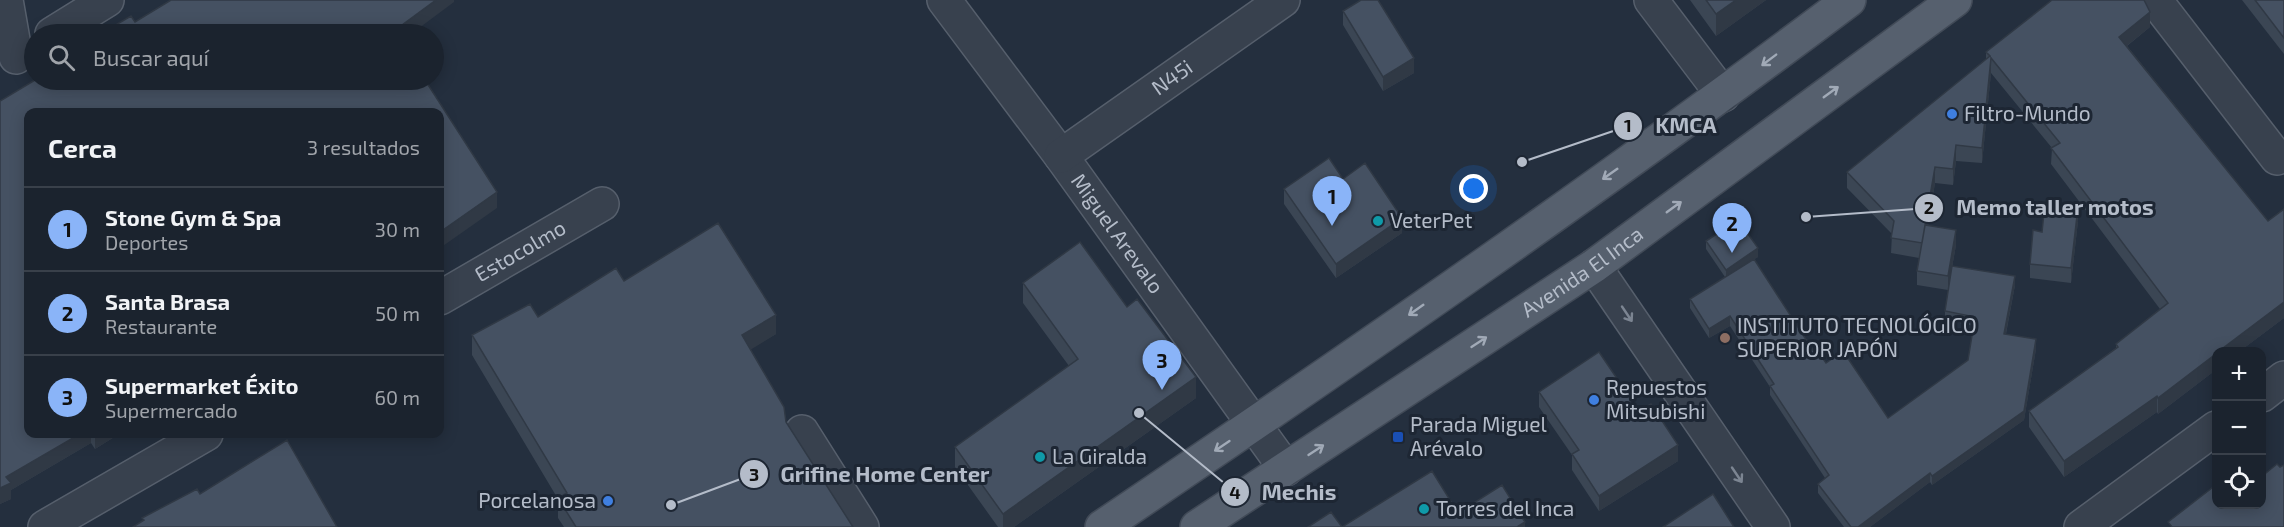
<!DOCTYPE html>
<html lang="es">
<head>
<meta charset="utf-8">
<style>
	:root { --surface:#1b232e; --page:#242b36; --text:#f1f3f6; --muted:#a0a4aa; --line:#39404a; --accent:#8ab4f8 }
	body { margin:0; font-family:"Exo 2",sans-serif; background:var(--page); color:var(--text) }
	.controls { position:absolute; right:18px; bottom:18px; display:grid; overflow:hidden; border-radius:12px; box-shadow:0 3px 15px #0003 }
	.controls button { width:54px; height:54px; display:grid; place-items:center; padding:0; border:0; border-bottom:2px solid var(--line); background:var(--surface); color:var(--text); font:30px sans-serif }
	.you { position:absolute; left:1474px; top:189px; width:21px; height:21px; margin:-15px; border:4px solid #fff; border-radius:50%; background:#1a73e8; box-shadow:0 0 0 9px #1a73e833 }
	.badge { display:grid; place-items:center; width:39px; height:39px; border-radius:50%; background:var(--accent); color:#111; font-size:20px; font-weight:700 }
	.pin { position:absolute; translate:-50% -50px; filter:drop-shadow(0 2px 3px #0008) }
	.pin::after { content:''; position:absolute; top:32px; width:21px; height:18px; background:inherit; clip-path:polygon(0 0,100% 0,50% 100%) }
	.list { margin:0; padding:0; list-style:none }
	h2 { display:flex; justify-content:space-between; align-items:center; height:78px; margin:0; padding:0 24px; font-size:26px }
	h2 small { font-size:20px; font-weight:400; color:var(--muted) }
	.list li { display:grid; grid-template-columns:39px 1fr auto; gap:18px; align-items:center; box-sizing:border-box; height:84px; padding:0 24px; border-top:2px solid var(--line) }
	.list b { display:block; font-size:22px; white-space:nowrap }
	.list p { margin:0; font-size:20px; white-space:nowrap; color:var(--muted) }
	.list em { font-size:20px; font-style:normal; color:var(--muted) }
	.icon { flex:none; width:33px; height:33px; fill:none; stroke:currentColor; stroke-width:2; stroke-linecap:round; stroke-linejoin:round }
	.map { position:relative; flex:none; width:2284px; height:527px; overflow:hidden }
	.search { position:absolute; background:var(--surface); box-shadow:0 3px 15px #0003; left:24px; top:24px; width:420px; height:66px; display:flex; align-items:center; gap:15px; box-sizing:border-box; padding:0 21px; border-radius:33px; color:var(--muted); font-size:22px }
	.panel { position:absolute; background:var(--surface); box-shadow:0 3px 15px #0003; left:24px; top:108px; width:420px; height:330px; border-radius:12px }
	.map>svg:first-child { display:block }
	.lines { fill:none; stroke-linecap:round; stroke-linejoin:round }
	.minor-casing { stroke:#565f6c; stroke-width:36 }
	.major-casing { stroke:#414a57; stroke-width:36 }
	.minor { stroke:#38414e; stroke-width:33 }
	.major { stroke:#56606e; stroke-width:33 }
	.wall { fill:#3b4654 }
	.shaded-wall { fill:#303945 }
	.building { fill:#455162; stroke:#303945; stroke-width:1.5 }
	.oneway { stroke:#a1aab7 }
	.oneway2 { stroke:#7c8592 }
	.shop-dot { fill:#3f7fe0; stroke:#1d2633; stroke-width:2 }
	.culture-dot { fill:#0f9aa8; stroke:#1d2633; stroke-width:2 }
	.education-dot { fill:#8d6e63; stroke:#1d2633; stroke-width:2 }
	.transit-dot { fill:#1a4fb4; stroke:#1d2633; stroke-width:2 }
	.labels { text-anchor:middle; stroke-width:6; stroke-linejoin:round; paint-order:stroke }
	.street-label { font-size:21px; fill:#b4bcc9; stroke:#1d2633 }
	.poi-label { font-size:21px; fill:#b4bcc9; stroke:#1d2633; text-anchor:start }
	.leader { fill:none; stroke:#b4bcc9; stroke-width:2 }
	.callout-dot { fill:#b4bcc9; stroke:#1d2633; stroke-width:2 }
	.mark-label { font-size:18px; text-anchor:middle; font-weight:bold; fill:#111 }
	.callout-label { font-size:22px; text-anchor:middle; font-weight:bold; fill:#b4bcc9; stroke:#1d2633; stroke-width:6; stroke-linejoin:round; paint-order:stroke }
</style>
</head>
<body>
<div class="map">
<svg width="2284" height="527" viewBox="0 0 2284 527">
	<rect width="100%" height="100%" fill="#242f3e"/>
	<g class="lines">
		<g class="minor-casing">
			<g id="minor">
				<path d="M6,0L16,57"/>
				<path id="s1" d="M944,0L1061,156L1286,469"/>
				<path d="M1651,0L1723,95"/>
				<path d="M2155,0L2277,158"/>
				<path d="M52,34L107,0"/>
				<path id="s2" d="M1061,156L1283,0"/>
				<path d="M1594,266L1773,527"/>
				<path id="s3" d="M440,298L602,204"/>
				<path d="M2262,395L2284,378"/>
				<path d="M802,432L862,527"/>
				<path d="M45,527L206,434"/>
				<path d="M2081,527L2216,428"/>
			</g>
		</g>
		<g class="major-casing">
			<g id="major">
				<path d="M1102,527C1354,357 1606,183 1849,0"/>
				<path id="s4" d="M1197,527L1594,266L1955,0"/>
			</g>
		</g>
		<use href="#minor" class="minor"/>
		<use href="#major" class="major"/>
	</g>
	<path class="wall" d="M1690,0H1766L1716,36Z
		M2242,0H2284V54Z
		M1343,11L1414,73L1383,91L1343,25Z
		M2150,27L2127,46L2268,221L2284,209V318L2240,351H2217V369L2158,414L2157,412L2064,477L2029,427V411L2116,348V344L2160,309L2051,164L2052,148L1991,73L1982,163L1956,161L1953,185L1935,183L1928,226L1956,245L1948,290L1917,285V271L1919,258L1891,253L1892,234L1847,188V172L1986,59V52Z
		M425,80L497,208L440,112H28V434H119L95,449L91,443L11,490V499L0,504V101Z
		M1343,179L1402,233L1336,278L1284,204V189Z
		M2078,221L2071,283L2030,278V264L2042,232Z
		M1706,241L1758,257L1754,259L1814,352L1888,418L1968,360L1974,326L1945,320V311L2015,285L2006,334L2036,349L2024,420L1932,485L1930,482L1870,527H1844L1818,493V484L1825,478L1770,395V387L1730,326L1709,338L1690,308V299L1725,277L1706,249Z
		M1023,283L1127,307L1196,398L1014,527H998L955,467V447L1069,366L1023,303Z
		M538,317L776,334L750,349L786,422L853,527H564L558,518V499L472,355V335Z
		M1539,392L1639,411L1678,461L1599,511L1572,470V455L1539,407Z"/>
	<path class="shaded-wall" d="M436,0H454V2L411,34H394V31Z
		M1736,0H1766L1716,36V14Z
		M2150,12V27L2119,52V37Z
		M1414,58V73L1383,91V77Z
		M1991,58V73L1982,163V148Z
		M1956,145V161L1953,185V169Z
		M1935,167V183L1922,259V243Z
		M497,192V208L440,248V232Z
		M2078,207V221L2071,283V268Z
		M1402,218V233L1336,278V264Z
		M1956,230V245L1948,290V276Z
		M1758,248V257L1726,278V270Z
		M2015,276V285L2004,343V334Z
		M2284,302V318L2240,351H2219Z
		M776,315V334L742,355V335Z
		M1730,316V326L1709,338V329Z
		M2036,339V349L2024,420L1932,485V476Z
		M2217,353V369L2158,414V398Z
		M1196,377V398L1014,527H1003V514Z
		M2157,396V412L2064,477V461Z
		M80,434H91V443L11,490V499L0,504V488L6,477Z
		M95,434H119L95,449Z
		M1678,445V461L1599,511V496Z
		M1930,473V482L1870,527H1858Z
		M1525,522V527H1517Z"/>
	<path class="building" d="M171,0H436L394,31L396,34H100L131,16L135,22Z
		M1361,0H1378L1414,58L1383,77L1343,11Z
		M1706,0H1736L1716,14Z
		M2052,0H2144L2150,12L2119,37L2268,221L2284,209V302L2219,351H2217V353L2158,398L2157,396L2064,461L2029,411L2118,347L2116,344L2168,303L2051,148L2060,143L1991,58L1982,148L1956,145L1953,169L1935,167L1922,243L1891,238L1894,221L1847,172L1990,56L1986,52Z
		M2255,0H2284V38Z
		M35,80H425L497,192L440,232V112H28V434H80L6,477L11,483L0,488V101Z
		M1329,158L1343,179L1365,163L1402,218L1336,264L1284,189Z
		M2045,203L2078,207L2071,268L2030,264L2033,230L2042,232Z
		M1738,220L1758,248L1726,270L1706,241Z
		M718,223L776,315L742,335L784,407L786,422L853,527H576L558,498L567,493L472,335L530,304L538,317L616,268L624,281Z
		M1925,225L1956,230L1948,276L1917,271Z
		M1080,242L1127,307L1137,299L1196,377L1003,514L955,447L1078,359L1023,283Z
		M1754,259L1814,352L1817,350L1826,363L1843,351L1888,418L1968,360L1975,317L1945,311L1952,266L2015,276L2004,334L2036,339L2024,411L1932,476L1930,473L1858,527H1851L1818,484L1829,475L1770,386L1774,384L1730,316L1709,329L1690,299Z
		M1599,352L1639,411L1651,404L1678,445L1599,496L1572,454L1579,450L1539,392Z
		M287,440L337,527H133L144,520L142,518L197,489L200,494Z
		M2277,464L2280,467L2284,465V527H2172L2168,522L2217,484V504H2262V467L2266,473Z
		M1432,471L1458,513L1502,485L1525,522L1517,527H1342Z
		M1713,494L1734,527H1663Z
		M1331,512L1342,527H1308Z"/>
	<defs><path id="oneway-shaft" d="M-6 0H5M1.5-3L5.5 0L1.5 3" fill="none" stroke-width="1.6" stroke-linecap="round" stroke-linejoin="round" transform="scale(1.5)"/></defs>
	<g class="oneway">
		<use href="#oneway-shaft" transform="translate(1769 60) rotate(143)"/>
		<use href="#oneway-shaft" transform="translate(1831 92) rotate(-36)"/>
		<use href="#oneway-shaft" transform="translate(1610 174) rotate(145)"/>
		<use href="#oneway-shaft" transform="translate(1674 207) rotate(-36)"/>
		<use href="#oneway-shaft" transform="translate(1416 310) rotate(145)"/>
		<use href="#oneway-shaft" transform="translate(1479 342) rotate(-33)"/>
		<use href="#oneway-shaft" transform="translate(1222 446) rotate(146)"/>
		<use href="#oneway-shaft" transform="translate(1316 450) rotate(-33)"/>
	</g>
	<g class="oneway2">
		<use href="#oneway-shaft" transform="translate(1627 314) rotate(56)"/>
		<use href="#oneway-shaft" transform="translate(1737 475) rotate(56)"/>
	</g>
	<g class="shop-dot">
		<circle cx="1952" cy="114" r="6"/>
		<circle cx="1594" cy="400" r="6"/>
		<circle cx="608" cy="501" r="6"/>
	</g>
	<g class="culture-dot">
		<circle cx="1378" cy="221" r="6"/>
		<circle cx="1040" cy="457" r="6"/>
		<circle cx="1424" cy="509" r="6"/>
	</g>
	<circle class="education-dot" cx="1725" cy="338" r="6"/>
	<rect class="transit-dot" x="1392" y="431" width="12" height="12" rx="3"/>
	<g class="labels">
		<g class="street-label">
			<text dy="7" stroke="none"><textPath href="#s2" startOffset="136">N45i</textPath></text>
			<text dy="7" stroke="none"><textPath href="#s1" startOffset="291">Miguel Arevalo</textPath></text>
			<text dy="7" stroke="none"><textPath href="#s3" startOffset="93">Estocolmo</textPath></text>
			<text dy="7" stroke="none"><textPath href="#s4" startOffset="462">Avenida El Inca</textPath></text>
		</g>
		<g class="poi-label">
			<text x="1964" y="121">Filtro-Mundo</text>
			<text x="1390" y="228">VeterPet</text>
			<text x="1737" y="333">INSTITUTO TECNOLÓGICO<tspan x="1737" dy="24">SUPERIOR JAPÓN</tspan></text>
			<text x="1606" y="395">Repuestos<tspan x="1606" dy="24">Mitsubishi</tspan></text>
			<text x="1410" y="432">Parada Miguel<tspan x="1410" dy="24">Arévalo</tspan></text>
			<text x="1052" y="464">La Giralda</text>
			<text x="596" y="508" text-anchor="end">Porcelanosa</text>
			<text x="1436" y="516">Torres del Inca</text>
		</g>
	</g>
	<path class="leader" d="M1522 162L1628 126M1806 217L1929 208M671 505L754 474M1139 413L1235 492"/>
	<g class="callout-dot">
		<circle cx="1522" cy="162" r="6"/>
		<circle cx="1806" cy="217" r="6"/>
		<circle cx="671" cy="505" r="6"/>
		<circle cx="1139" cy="413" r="6"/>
		<circle cx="1628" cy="126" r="15"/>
		<circle cx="1929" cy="208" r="15"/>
		<circle cx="754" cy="474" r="15"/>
		<circle cx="1235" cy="492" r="15"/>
	</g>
	<g class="mark-label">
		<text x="1628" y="132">1</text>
		<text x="1929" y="214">2</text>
		<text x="754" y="481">3</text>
		<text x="1235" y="499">4</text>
	</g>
	<g class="callout-label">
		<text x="1686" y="133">KMCA</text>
		<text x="2055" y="215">Memo taller motos</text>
		<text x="885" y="482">Grifine Home Center</text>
		<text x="1299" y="500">Mechis</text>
	</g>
</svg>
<div class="controls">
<button>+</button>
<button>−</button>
<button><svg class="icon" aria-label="locate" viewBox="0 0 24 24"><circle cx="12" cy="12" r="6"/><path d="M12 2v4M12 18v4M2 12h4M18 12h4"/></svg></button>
</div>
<div class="you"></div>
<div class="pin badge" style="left:1332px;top:226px">1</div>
<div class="pin badge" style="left:1732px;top:253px">2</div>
<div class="pin badge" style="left:1162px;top:390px">3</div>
<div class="search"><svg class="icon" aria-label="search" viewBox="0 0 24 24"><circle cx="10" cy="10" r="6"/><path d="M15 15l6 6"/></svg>Buscar aquí</div>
<section class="panel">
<h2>Cerca<small>3 resultados</small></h2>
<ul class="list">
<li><span class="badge">1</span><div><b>Stone Gym &amp; Spa</b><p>Deportes</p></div><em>30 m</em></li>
<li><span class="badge">2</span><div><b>Santa Brasa</b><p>Restaurante</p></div><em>50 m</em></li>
<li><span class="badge">3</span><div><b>Supermarket Éxito</b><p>Supermercado</p></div><em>60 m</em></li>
</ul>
</section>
</div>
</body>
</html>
